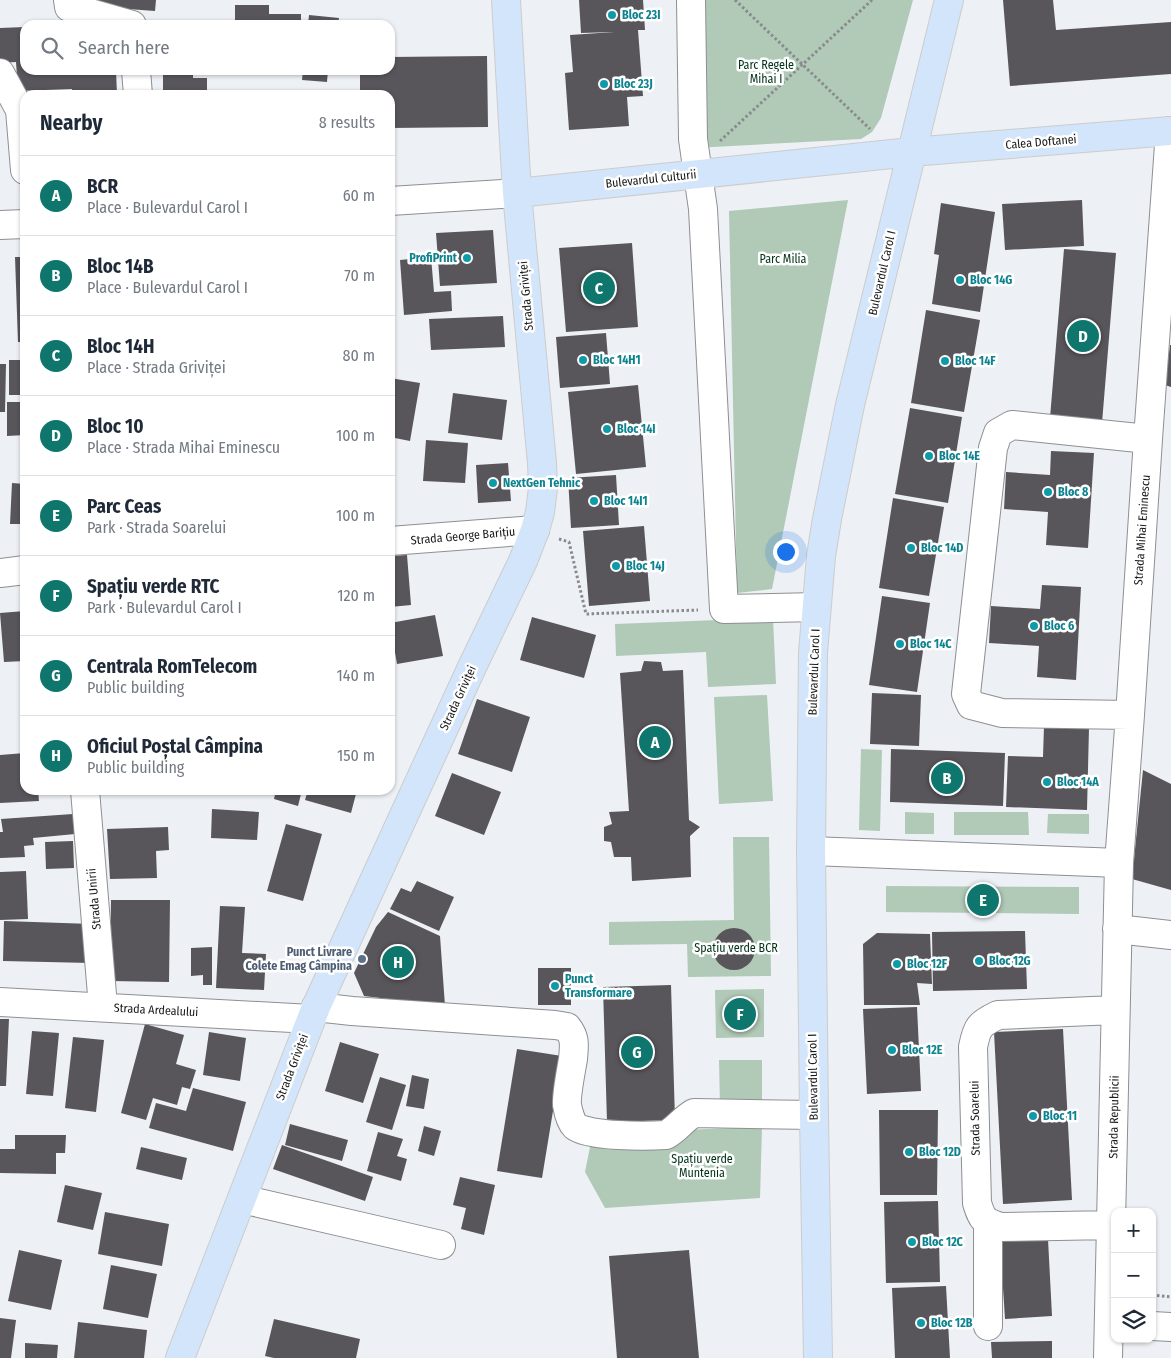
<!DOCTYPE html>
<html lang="en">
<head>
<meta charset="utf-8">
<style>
	:root { --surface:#fff; --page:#f2f2f3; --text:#1f2937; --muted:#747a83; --line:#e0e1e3; --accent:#0f766e }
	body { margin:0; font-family:"Fira Sans Condensed",sans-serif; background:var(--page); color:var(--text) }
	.controls { position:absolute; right:15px; bottom:15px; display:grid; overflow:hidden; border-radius:10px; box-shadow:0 1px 4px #0004 }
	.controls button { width:45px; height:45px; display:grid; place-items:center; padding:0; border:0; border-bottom:1px solid var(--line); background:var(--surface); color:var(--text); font:25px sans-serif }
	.you { position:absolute; left:785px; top:551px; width:18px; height:18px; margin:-12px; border:4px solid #fff; border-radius:50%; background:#1a73e8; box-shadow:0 0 0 8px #1a73e833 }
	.badge { display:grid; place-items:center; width:32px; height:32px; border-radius:50%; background:var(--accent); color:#fff; font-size:16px; font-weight:700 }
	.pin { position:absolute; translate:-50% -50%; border:2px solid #fff; box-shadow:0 1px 5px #0006 }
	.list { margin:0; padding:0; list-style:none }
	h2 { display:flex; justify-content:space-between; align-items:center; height:65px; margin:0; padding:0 20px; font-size:21px }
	h2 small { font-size:16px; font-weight:400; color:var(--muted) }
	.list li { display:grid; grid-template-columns:32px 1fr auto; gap:15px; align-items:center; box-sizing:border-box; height:80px; padding:0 20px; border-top:1px solid var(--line) }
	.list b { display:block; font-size:19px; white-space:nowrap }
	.list p { margin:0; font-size:16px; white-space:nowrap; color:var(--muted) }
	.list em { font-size:16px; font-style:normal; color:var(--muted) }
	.icon { flex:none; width:28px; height:28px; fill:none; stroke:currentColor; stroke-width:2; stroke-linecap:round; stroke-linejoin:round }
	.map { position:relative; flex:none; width:1171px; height:1358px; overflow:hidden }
	.search { position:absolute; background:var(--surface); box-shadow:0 1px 4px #0004; left:20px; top:20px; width:375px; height:55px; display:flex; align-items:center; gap:12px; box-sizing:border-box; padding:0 18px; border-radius:15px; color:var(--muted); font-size:19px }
	.panel { position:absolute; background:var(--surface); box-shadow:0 1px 4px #0004; left:20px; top:90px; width:375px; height:705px; border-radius:15px }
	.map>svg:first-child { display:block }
	.green { fill:#b1c9b7 }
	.building { fill:#58565a }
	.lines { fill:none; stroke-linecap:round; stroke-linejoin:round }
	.minor-casing { stroke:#8d8f93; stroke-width:30 }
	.major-casing { stroke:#cccccd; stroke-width:30 }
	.path { stroke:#888a8d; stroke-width:3; stroke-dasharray:2.5 2.5; stroke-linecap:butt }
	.minor { stroke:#fff; stroke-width:28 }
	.major { stroke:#d2e5fa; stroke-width:28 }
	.culture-dot { fill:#0f9aa8; stroke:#fff; stroke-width:2 }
	.service-dot { fill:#5c6f8a; stroke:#fff; stroke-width:2 }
	.labels { text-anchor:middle; stroke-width:5; stroke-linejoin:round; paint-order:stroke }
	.culture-label { font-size:12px; font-weight:bold; fill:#0d838f; stroke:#fff; text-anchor:start }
	.park-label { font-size:12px; fill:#013318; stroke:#fff }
	.street-label { font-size:12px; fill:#18191a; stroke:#fff }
	.service-label { font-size:12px; font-weight:bold; fill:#4e5e75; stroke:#fff; text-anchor:end }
</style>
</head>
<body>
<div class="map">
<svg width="1171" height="1358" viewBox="0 0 1171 1358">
	<rect width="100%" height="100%" fill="#edf0f4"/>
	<path class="green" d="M691,0H913L881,118L872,132L861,139L694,148Z
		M848,200L772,589L737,593L729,211Z
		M773,618L776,684L708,687L706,652L616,656L615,624Z
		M767,695L773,801L719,804L714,697Z
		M861,749L882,750L880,831L859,830Z
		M905,812L934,813V834H905Z
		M954,812H1028L1029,835H954Z
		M1048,814H1089V834L1047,833Z
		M733,837H769L771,976L688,977L687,944L609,945V922L734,920Z
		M886,886L1079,887V914L886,912Z
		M764,989V1037L716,1038L715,990Z
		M719,1060H762V1107H720Z
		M762,1127L760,1198L605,1208L585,1172L591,1142L681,1130Z"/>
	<path class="building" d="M87,0H156L155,11L87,6Z
		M579,0H643L645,30H638L643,96L627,97L629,126L569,130L565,73L573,72L570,35L614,32L581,33Z
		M1003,0H1053L1056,30L1171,22V74L1010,86Z
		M235,5H269V14H301V25H235Z
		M309,15L339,18L338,25H308Z
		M25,27V70H116L117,95H72V89L18,91L16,62L0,63V28Z
		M487,56L488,127L390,128V95H360V70H390V57Z
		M163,70H193V78H207V95H163Z
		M303,70H328L327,82L302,80Z
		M1082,200L1084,246L1005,250L1002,204Z
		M941,203L995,212L980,312L932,304L939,255L934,254Z
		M493,230L497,283L440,286L436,233Z
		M632,243L638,327L566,332L559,248Z
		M1064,249L1116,253L1102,423L1050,418Z
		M15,257H25V342H18Z
		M431,257L434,292L451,291L452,311L404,315L400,260Z
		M926,310L980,320L964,412L911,403Z
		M503,316L505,347L431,350L429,319Z
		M606,333L610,384L560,388L556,337Z
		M1170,345H1171V387L1165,385Z
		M9,360H25V395H9Z
		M0,364H6L5,412H0Z
		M390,378L420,383L410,441L390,437Z
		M638,385L646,467L576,474L568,392Z
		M453,393L507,400L502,440L448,433Z
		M7,402H25V435L7,436Z
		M910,408L962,417L948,503L895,494Z
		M426,440L468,443L465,483L423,481Z
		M1051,451L1094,453L1088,548L1046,545L1048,512L1004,509L1006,472L1050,475Z
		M508,463L511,501L478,503L476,465Z
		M616,475L619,525L571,528L568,478Z
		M12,483L25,484V524H10Z
		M893,498L944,507L929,596L879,588Z
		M644,526L650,601L589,606L583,531Z
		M407,555L411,605L390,607V556Z
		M1042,585L1081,587L1076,680L1037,677L1039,646L989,643L991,606L1040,609Z
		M882,596L930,603L917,692L869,685Z
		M25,611V661L4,662L0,613Z
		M435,615L443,656L397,664L390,623Z
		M532,617L596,635L584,678L520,660Z
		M644,661L661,662L663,671L683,670L689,820L700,827L690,836L691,877L632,881L631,857H614L611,842L604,841V827L612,824L609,812L629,811L620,673L641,671Z
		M872,693L921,695L919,746L870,744Z
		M477,699L530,717L512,772L458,754Z
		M1044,726L1089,728L1087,810L1006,807L1008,756L1043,757Z
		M891,749L1005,753L1003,806L890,802Z
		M25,753V790H38L39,801L0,803V755Z
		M1143,770L1171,784V890L1132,879Z
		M452,773L501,792L484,835L435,816Z
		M276,790H302L298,806L274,799Z
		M308,790H357L351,813L305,800Z
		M212,809L259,812L257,840L211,838Z
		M73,814L75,834L33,838L34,845L24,846L25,857L0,858V832H3L1,819Z
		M286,824L322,834L303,901L267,891Z
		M168,827L169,850L156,851L157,878L110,879L107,829Z
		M73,841L74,868L46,869L45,842Z
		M26,871L28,919L0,920V872Z
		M417,881L454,897L439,931L390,909L401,888L411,892Z
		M111,900H170L169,982L110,981Z
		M220,906L245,907L242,953L266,954L264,990L216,988Z
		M388,912L440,936L445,1006L364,996L354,973L376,927Z
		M4,921L92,924L91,963L3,961Z
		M713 949a21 21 0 1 1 42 0a21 21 0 1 1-42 0Z
		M1025,931L1027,989L933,991L932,932Z
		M877,933L930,934L932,984L917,983L920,1005H864L863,944Z
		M212,947V985H203V975L191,976V948Z
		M538,968H571V1005H538Z
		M671,985L675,1120L607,1122L603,987Z
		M917,1007L921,1091L867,1094L863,1009Z
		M0,1019H9L6,1086H0Z
		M145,1024L184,1035L176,1064L196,1070L190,1089L182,1087L177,1105L153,1098L146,1120L121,1113Z
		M1063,1029L1072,1200L1003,1204L994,1032Z
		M32,1031L59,1033L53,1096L26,1094Z
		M209,1032L246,1038L240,1081L203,1075Z
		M73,1037L104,1040L96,1112L65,1108Z
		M340,1042L379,1054L363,1103L325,1091Z
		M517,1049L562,1056L542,1178L497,1171Z
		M412,1075L429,1079L424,1109L406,1106Z
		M380,1077L406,1085L392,1130L366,1122Z
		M193,1088L246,1102L233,1151L149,1128L156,1103L186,1111Z
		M879,1110H938L937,1195H880Z
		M290,1124L348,1140L342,1161L285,1145Z
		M424,1126L441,1131L434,1156L418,1151Z
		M378,1132L403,1139L397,1156L407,1159L401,1181L367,1171Z
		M15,1135H66L65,1153H56V1174L0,1173V1149H15Z
		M282,1145L373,1177L365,1201L273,1169Z
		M141,1147L187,1158L182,1180L136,1169Z
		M460,1177L495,1185L484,1235L461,1229L466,1208L453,1205Z
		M65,1185L102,1193L93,1230L57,1222Z
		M938,1201L940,1282L886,1283L884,1202Z
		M105,1212L169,1224L162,1266L98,1254Z
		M1048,1239L1052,1316L1005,1319L1000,1241Z
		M19,1250L62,1260L51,1310L8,1301Z
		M689,1250L699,1358H617L609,1256Z
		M111,1265L157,1274L148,1318L103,1309Z
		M946,1286L950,1358H895L892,1288Z
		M0,1318L16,1320L11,1358H0Z
		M274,1319L360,1339L356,1358H274L265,1356Z
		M78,1322L147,1330L144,1358H74Z
		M1052,1341V1358H992L991,1342Z
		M25,1343L58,1345L57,1358H25Z"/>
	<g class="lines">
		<g class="minor-casing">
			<path id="minor" d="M68,0L69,7L132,25
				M691,0L693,139L703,209L724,609L816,607
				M136,70L138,95
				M0,73L20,110L25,170
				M390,201L517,193
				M0,225L25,224
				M390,541L535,530
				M0,573L25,570
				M1130,715L1002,713L971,705L966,694L993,448L998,433L1012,425L1148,439
				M85,790L103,1007
				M811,851L1119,863
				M1117,929L1171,935
				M0,1002L311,1019
				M316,1007L352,1011L555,1025L567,1027C576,1038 574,1046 573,1059C571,1071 566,1095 567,1105C568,1111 571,1122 575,1126C588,1137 648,1136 666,1135C677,1129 683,1119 694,1113L814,1115
				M242,1199L441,1245
				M988,1222V1326
				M1112,1225L1000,1227C983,1221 982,1219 977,1203L973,1047C977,1027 979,1024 998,1015L1115,1010
				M1152,1326L1171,1327
				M1108,1358L1119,863L1130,715L1148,439L1170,131"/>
		</g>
		<g class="major-casing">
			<path id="major" d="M517,193L911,152L1171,131
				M180,1358L316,1007L472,667L523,561L535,530L540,512L543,488L542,463L517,193L506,0
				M818,1358L814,1115L811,851L813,653L821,556L827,519L850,405L949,0"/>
		</g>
		<path class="path" d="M735,0L870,129
			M720,141L872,0
			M559,539L569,542L586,614L698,610
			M1152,1295L1171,1297"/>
		<use href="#minor" class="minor"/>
		<use href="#major" class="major"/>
	</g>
	<g class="culture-dot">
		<circle cx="612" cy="15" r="5"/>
		<circle cx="604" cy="84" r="5"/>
		<circle cx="467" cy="258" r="5"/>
		<circle cx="960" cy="280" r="5"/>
		<circle cx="583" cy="360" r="5"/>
		<circle cx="945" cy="361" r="5"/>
		<circle cx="607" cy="429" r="5"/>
		<circle cx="929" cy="456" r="5"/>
		<circle cx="493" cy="483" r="5"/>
		<circle cx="1048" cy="492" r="5"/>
		<circle cx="594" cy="501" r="5"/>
		<circle cx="911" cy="548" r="5"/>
		<circle cx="616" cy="566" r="5"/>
		<circle cx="1034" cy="626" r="5"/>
		<circle cx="900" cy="644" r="5"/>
		<circle cx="1047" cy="782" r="5"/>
		<circle cx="979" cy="961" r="5"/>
		<circle cx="897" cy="964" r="5"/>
		<circle cx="555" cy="986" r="5"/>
		<circle cx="892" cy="1050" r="5"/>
		<circle cx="1033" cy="1116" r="5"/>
		<circle cx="909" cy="1152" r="5"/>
		<circle cx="912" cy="1242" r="5"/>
		<circle cx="921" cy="1323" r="5"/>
	</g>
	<circle class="service-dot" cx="362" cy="959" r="5"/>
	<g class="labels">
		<g class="culture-label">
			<text x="622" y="19">Bloc 23I</text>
			<text x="614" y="88">Bloc 23J</text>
			<text x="457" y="262" text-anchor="end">ProfiPrint</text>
			<text x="970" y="284">Bloc 14G</text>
			<text x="593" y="364">Bloc 14H1</text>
			<text x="955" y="365">Bloc 14F</text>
			<text x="617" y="433">Bloc 14I</text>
			<text x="939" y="460">Bloc 14E</text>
			<text x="503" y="487">NextGen Tehnic</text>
			<text x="1058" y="496">Bloc 8</text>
			<text x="604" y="505">Bloc 14I1</text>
			<text x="921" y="552">Bloc 14D</text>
			<text x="626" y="570">Bloc 14J</text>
			<text x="1044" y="630">Bloc 6</text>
			<text x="910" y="648">Bloc 14C</text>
			<text x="1057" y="786">Bloc 14A</text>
			<text x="989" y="965">Bloc 12G</text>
			<text x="907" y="968">Bloc 12F</text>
			<text x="565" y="983">Punct<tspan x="565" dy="14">Transformare</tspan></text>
			<text x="902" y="1054">Bloc 12E</text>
			<text x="1043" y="1120">Bloc 11</text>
			<text x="919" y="1156">Bloc 12D</text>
			<text x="922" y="1246">Bloc 12C</text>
			<text x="931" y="1327">Bloc 12B</text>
		</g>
		<g class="park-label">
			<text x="766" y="69">Parc Regele<tspan x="766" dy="14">Mihai I</tspan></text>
			<text x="783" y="263">Parc Milia</text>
			<text x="736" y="952">Spațiu verde BCR</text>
			<text x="702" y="1163">Spațiu verde<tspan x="702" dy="14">Muntenia</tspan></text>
		</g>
		<g class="street-label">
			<text transform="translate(1041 142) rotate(-5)" y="4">Calea Doftanei</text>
			<text transform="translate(651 179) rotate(-6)" y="4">Bulevardul Culturii</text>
			<text transform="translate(882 273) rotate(-77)" y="4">Bulevardul Carol I</text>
			<text transform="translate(526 296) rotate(-95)" y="4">Strada Griviței</text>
			<text transform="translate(1142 530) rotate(-86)" y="4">Strada Mihai Eminescu</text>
			<text transform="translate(463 536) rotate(-5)" y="4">Strada George Barițiu</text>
			<text transform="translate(814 672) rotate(-88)" y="4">Bulevardul Carol I</text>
			<text transform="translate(458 698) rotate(-65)" y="4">Strada Griviței</text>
			<text transform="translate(94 899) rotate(-95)" y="4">Strada Unirii</text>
			<text transform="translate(156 1010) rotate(3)" y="4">Strada Ardealului</text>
			<text transform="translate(292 1067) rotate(-69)" y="4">Strada Griviței</text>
			<text transform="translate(813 1077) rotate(-91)" y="4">Bulevardul Carol I</text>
			<text transform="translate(1114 1117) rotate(-89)" y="4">Strada Republicii</text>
			<text transform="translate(975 1118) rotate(-91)" y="4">Strada Soarelui</text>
		</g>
		<g class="service-label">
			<text x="352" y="956">Punct Livrare<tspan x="352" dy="14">Colete Emag Câmpina</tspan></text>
		</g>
	</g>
</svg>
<div class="controls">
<button>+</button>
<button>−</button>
<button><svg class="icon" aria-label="layers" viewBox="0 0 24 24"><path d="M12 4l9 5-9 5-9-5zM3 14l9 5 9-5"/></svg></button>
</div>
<div class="you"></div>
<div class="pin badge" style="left:655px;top:742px">A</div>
<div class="pin badge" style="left:947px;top:778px">B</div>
<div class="pin badge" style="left:599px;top:288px">C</div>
<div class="pin badge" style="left:1083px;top:336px">D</div>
<div class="pin badge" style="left:983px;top:900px">E</div>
<div class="pin badge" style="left:740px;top:1014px">F</div>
<div class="pin badge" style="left:637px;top:1052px">G</div>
<div class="pin badge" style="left:398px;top:962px">H</div>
<div class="search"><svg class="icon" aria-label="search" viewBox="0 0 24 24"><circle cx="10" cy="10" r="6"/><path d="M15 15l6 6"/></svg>Search here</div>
<section class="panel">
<h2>Nearby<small>8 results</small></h2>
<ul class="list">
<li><span class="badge">A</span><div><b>BCR</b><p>Place · Bulevardul Carol I</p></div><em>60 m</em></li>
<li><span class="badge">B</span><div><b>Bloc 14B</b><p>Place · Bulevardul Carol I</p></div><em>70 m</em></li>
<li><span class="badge">C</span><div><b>Bloc 14H</b><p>Place · Strada Griviței</p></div><em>80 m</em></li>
<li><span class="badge">D</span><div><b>Bloc 10</b><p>Place · Strada Mihai Eminescu</p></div><em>100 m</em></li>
<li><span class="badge">E</span><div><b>Parc Ceas</b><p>Park · Strada Soarelui</p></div><em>100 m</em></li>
<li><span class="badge">F</span><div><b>Spațiu verde RTC</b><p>Park · Bulevardul Carol I</p></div><em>120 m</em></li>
<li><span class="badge">G</span><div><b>Centrala RomTelecom</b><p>Public building</p></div><em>140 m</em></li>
<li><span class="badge">H</span><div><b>Oficiul Poștal Câmpina</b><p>Public building</p></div><em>150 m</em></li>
</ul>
</section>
</div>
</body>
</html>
